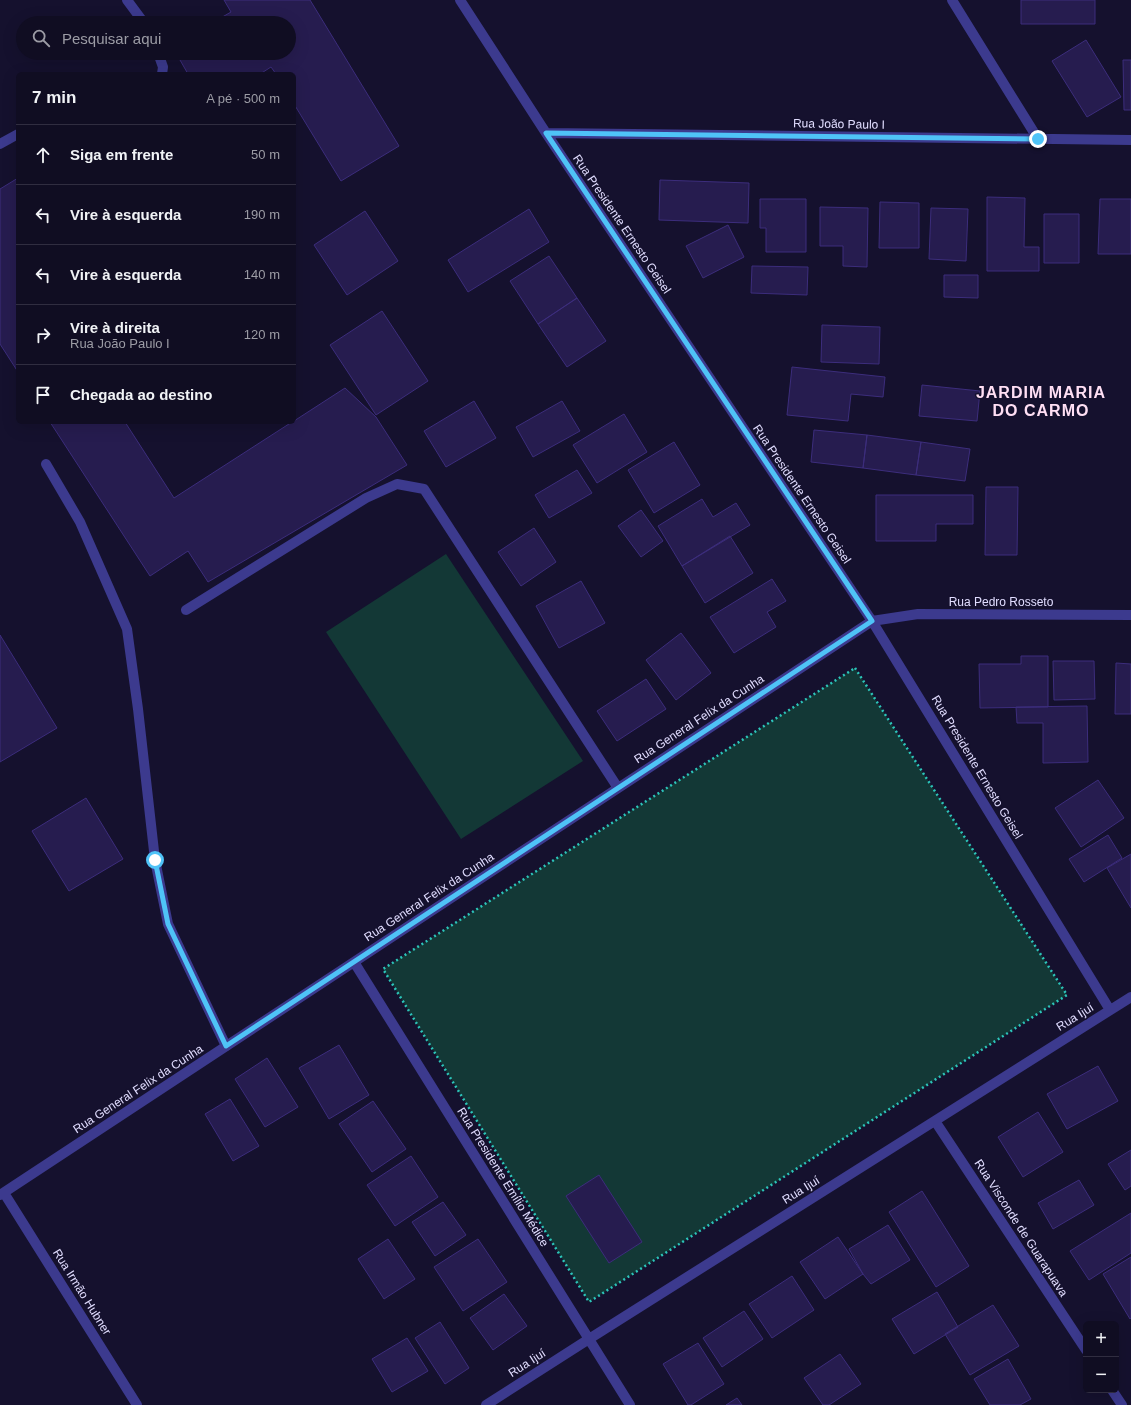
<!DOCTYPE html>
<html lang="pt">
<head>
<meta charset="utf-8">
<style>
	:root { --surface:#100d22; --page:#19162a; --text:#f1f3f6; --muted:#9c9ca5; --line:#302d40 }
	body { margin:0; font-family:Helvetica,sans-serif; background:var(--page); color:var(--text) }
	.controls { position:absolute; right:12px; bottom:12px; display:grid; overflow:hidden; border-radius:6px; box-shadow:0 4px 16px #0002 }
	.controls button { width:36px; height:36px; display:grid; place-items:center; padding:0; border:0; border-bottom:1px solid var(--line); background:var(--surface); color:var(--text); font:20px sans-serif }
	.stop { position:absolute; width:12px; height:12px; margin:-9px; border:3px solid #4fc3f7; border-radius:50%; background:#fff }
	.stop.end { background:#4fc3f7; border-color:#fff; box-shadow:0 1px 4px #0008 }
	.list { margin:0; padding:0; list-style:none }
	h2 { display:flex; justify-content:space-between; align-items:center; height:52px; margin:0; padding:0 16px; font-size:17px }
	h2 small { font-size:13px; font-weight:400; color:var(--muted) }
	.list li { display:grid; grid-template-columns:26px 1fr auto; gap:12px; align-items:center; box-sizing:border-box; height:60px; padding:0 16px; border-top:1px solid var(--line) }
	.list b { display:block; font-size:15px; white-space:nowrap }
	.list p { margin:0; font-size:13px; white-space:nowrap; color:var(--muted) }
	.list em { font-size:13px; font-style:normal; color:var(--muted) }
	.icon { flex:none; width:22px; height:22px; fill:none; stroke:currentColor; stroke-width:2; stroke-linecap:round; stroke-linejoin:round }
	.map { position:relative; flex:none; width:1131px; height:1405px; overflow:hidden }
	.search { position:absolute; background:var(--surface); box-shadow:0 4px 16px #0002; left:16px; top:16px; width:280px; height:44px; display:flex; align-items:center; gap:10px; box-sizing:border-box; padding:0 14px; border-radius:22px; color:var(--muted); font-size:15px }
	.panel { position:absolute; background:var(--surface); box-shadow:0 4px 16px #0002; left:16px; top:72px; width:280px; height:352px; border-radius:6px }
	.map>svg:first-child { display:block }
	.green { fill:#133836 }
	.building { fill:#261c4f; stroke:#3c2d7c }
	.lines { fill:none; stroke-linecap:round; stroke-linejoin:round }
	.path { stroke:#2cc4b9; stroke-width:2.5; stroke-dasharray:2 3; stroke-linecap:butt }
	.service { stroke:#3c3a8e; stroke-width:10 }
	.minor { stroke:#3c3a8e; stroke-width:10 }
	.route { stroke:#4fc3f7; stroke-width:5 }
	.labels { text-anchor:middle; stroke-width:3; stroke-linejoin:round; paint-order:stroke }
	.street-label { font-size:12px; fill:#e1ddff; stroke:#15112e }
	.district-label { font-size:16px; font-weight:bold; letter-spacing:1px; fill:#ffdff4; stroke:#15112e }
</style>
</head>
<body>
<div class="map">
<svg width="1131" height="1405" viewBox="0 0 1131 1405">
	<rect width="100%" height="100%" fill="#15112e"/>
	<path class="green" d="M446,554L583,761L461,839L326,632Z
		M855,668L1067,995L589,1302L383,969Z"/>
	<path class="building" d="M224,0H310L399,146L341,181L294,104V74H276L271,67L260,74H188L176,53H289V23H212L231,12Z
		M1021,0H1095V24H1021Z
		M1086,40L1121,97L1087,117L1052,61Z
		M1123,60H1131V110H1124Z
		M18,178V372L0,344V189Z
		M660,180L749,183L748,223L659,220Z
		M987,197L1025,198L1024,247H1039V271H987Z
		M760,199H806V252H766V228H760Z
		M1100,199H1131V254H1098Z
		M880,202L919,203V248H879Z
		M820,207L868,208L867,267L843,266V246H820Z
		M931,208L968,209L966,261L929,259Z
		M529,209L549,242L468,292L448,260Z
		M365,211L398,261L347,295L314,245Z
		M1044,214H1079V263H1044Z
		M728,225L744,257L703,278L686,246Z
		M549,256L577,298L538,324L510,281Z
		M752,266L808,267L807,295L751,293Z
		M944,275H978V298L944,297Z
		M577,298L606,341L567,367L538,324Z
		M382,311L428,381L376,415L330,345Z
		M822,325L880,327L879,364L821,362Z
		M792,367L885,377L883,397L851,394L848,421L787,415Z
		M922,385L980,391L977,421L919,416Z
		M345,388L376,417L407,465L208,582L188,551L150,576L50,422H125L174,498L292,422H294V421Z
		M474,401L496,438L446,467L424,431Z
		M562,401L580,431L533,457L516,427Z
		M624,414L647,452L597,483L573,445Z
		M814,430L867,435L863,468L811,462Z
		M867,435L921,442L916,475L863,468Z
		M674,442L700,485L654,513L628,470Z
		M921,442L970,449L965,481L916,475Z
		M577,470L592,493L549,518L535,495Z
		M986,487H1018L1017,555H985Z
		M876,495H973V524H936V541H876Z
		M702,499L713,517L736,503L750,525L682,566L658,526Z
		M641,510L663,541L641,557L618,526Z
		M534,528L556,562L521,586L498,552Z
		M730,536L753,573L705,603L682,566Z
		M772,579L786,601L767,612L776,627L734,653L710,617Z
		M581,581L605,623L559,648L536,606Z
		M681,633L711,673L676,700L646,660Z
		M0,635L57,728L0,762Z
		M1021,656H1048V707L980,708L979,664H1021Z
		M1053,661H1094L1095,699L1054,700Z
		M1116,663L1131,664V714H1115Z
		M646,679L666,709L617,741L597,711Z
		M1087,706L1088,762L1043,763V723H1017L1016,707Z
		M1098,780L1124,818L1081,847L1055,808Z
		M86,798L123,859L69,891L32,831Z
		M1108,835L1122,858L1084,882L1069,859Z
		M1131,854V908L1107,868Z
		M339,1045L369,1095L329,1119L299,1068Z
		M267,1058L298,1107L265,1127L235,1079Z
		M1098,1066L1118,1101L1067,1129L1047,1094Z
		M230,1099L259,1146L233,1161L205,1114Z
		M373,1101L406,1149L372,1172L339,1124Z
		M1038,1112L1063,1152L1023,1177L998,1137Z
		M1131,1150V1186L1125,1190L1108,1164Z
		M411,1156L438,1197L395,1226L367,1185Z
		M599,1175L642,1242L609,1263L566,1196Z
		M1079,1180L1094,1205L1053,1229L1038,1203Z
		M922,1191L969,1266L936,1287L889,1212Z
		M443,1202L466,1235L435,1256L412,1222Z
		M1131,1213V1253L1089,1280L1070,1251Z
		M888,1225L910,1260L871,1284L863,1274L849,1249Z
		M838,1237L863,1274L825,1299L800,1262Z
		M388,1239L415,1279L384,1299L358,1259Z
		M478,1239L507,1282L463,1311L434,1267Z
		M1131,1257V1318L1130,1319L1103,1274Z
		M792,1276L814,1310L772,1338L749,1304Z
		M937,1292L958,1327L914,1354L892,1319Z
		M504,1294L527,1326L493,1350L470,1318Z
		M993,1305L1019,1346L970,1375L945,1334Z
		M744,1311L763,1339L722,1367L703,1338Z
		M440,1322L469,1368L445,1384L415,1338Z
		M407,1338L428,1371L392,1392L372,1359Z
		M698,1343L724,1384L691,1405H688L663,1364Z
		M840,1354L861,1384L829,1405H823L804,1378Z
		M1008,1359L1031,1399L1020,1405H990L974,1379Z
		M737,1398L742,1405H726Z"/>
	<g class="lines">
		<path class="path" d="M855,668L1067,995L589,1302L383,969Z"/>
		<path class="service" d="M127,0L144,23
			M158,53L163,67L162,74
			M0,144L18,134
			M46,464L80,522L127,629L138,709L155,860L168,924L226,1046"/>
		<path class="minor" d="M460,0L546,133L872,621L1110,1010
			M952,0L1038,139
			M546,133L1131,140
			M186,610L366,498L397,484L424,489L618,788
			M354,962L630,1405
			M935,1121L1086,1350
			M4,1193L137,1405
			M0,1195L872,621L918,614L1131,615
			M1112,1390L1122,1405
			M486,1405L589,1339L1131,997"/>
	</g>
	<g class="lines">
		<path class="route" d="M155,860L168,924L226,1046L872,621L546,133L1038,139"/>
	</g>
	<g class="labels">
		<g class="street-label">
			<text transform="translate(839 124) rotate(1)" y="4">Rua João Paulo I</text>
			<text transform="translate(622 224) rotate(56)" y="4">Rua Presidente Ernesto Geisel</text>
			<text transform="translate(802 494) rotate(56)" y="4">Rua Presidente Ernesto Geisel</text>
			<text x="1001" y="606">Rua Pedro Rosseto</text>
			<text transform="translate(699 719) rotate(-33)" y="4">Rua General Felix da Cunha</text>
			<text transform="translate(977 767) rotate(59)" y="4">Rua Presidente Ernesto Geisel</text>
			<text transform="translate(429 897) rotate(-33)" y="4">Rua General Felix da Cunha</text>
			<text transform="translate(1075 1017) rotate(-32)" y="4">Rua Ijuí</text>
			<text transform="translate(138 1089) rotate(-33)" y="4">Rua General Felix da Cunha</text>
			<text transform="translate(503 1177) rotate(58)" y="4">Rua Presidente Emílio Médice</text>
			<text transform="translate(801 1190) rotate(-32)" y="4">Rua Ijuí</text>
			<text transform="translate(1021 1228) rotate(57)" y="4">Rua Visconde de Guarapuava</text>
			<text transform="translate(82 1292) rotate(58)" y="4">Rua Irmão Hubner</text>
			<text transform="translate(527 1363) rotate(-33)" y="4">Rua Ijuí</text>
		</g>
		<g class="district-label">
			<text x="1041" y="398">JARDIM MARIA<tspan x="1041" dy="18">DO CARMO</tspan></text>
		</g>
	</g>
</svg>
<div class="controls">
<button>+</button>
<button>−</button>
</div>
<div class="stop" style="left:155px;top:860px"></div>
<div class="stop end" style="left:1038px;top:139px"></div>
<div class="search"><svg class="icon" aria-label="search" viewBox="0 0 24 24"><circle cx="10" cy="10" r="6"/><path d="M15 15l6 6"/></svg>Pesquisar aqui</div>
<section class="panel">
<h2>7 min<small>A pé · 500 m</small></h2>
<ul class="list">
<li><svg class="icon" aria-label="ahead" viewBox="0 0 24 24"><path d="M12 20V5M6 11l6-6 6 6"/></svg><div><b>Siga em frente</b></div><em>50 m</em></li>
<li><svg class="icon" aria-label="left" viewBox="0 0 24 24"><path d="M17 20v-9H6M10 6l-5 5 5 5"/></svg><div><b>Vire à esquerda</b></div><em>190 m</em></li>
<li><svg class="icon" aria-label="left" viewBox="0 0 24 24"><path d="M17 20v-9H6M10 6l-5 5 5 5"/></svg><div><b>Vire à esquerda</b></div><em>140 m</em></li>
<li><svg class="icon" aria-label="right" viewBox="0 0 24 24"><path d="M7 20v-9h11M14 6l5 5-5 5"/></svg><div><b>Vire à direita</b><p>Rua João Paulo I</p></div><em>120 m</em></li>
<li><svg class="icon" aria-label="arrive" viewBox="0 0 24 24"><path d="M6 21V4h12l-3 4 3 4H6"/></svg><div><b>Chegada ao destino</b></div></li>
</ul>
</section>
</div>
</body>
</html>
